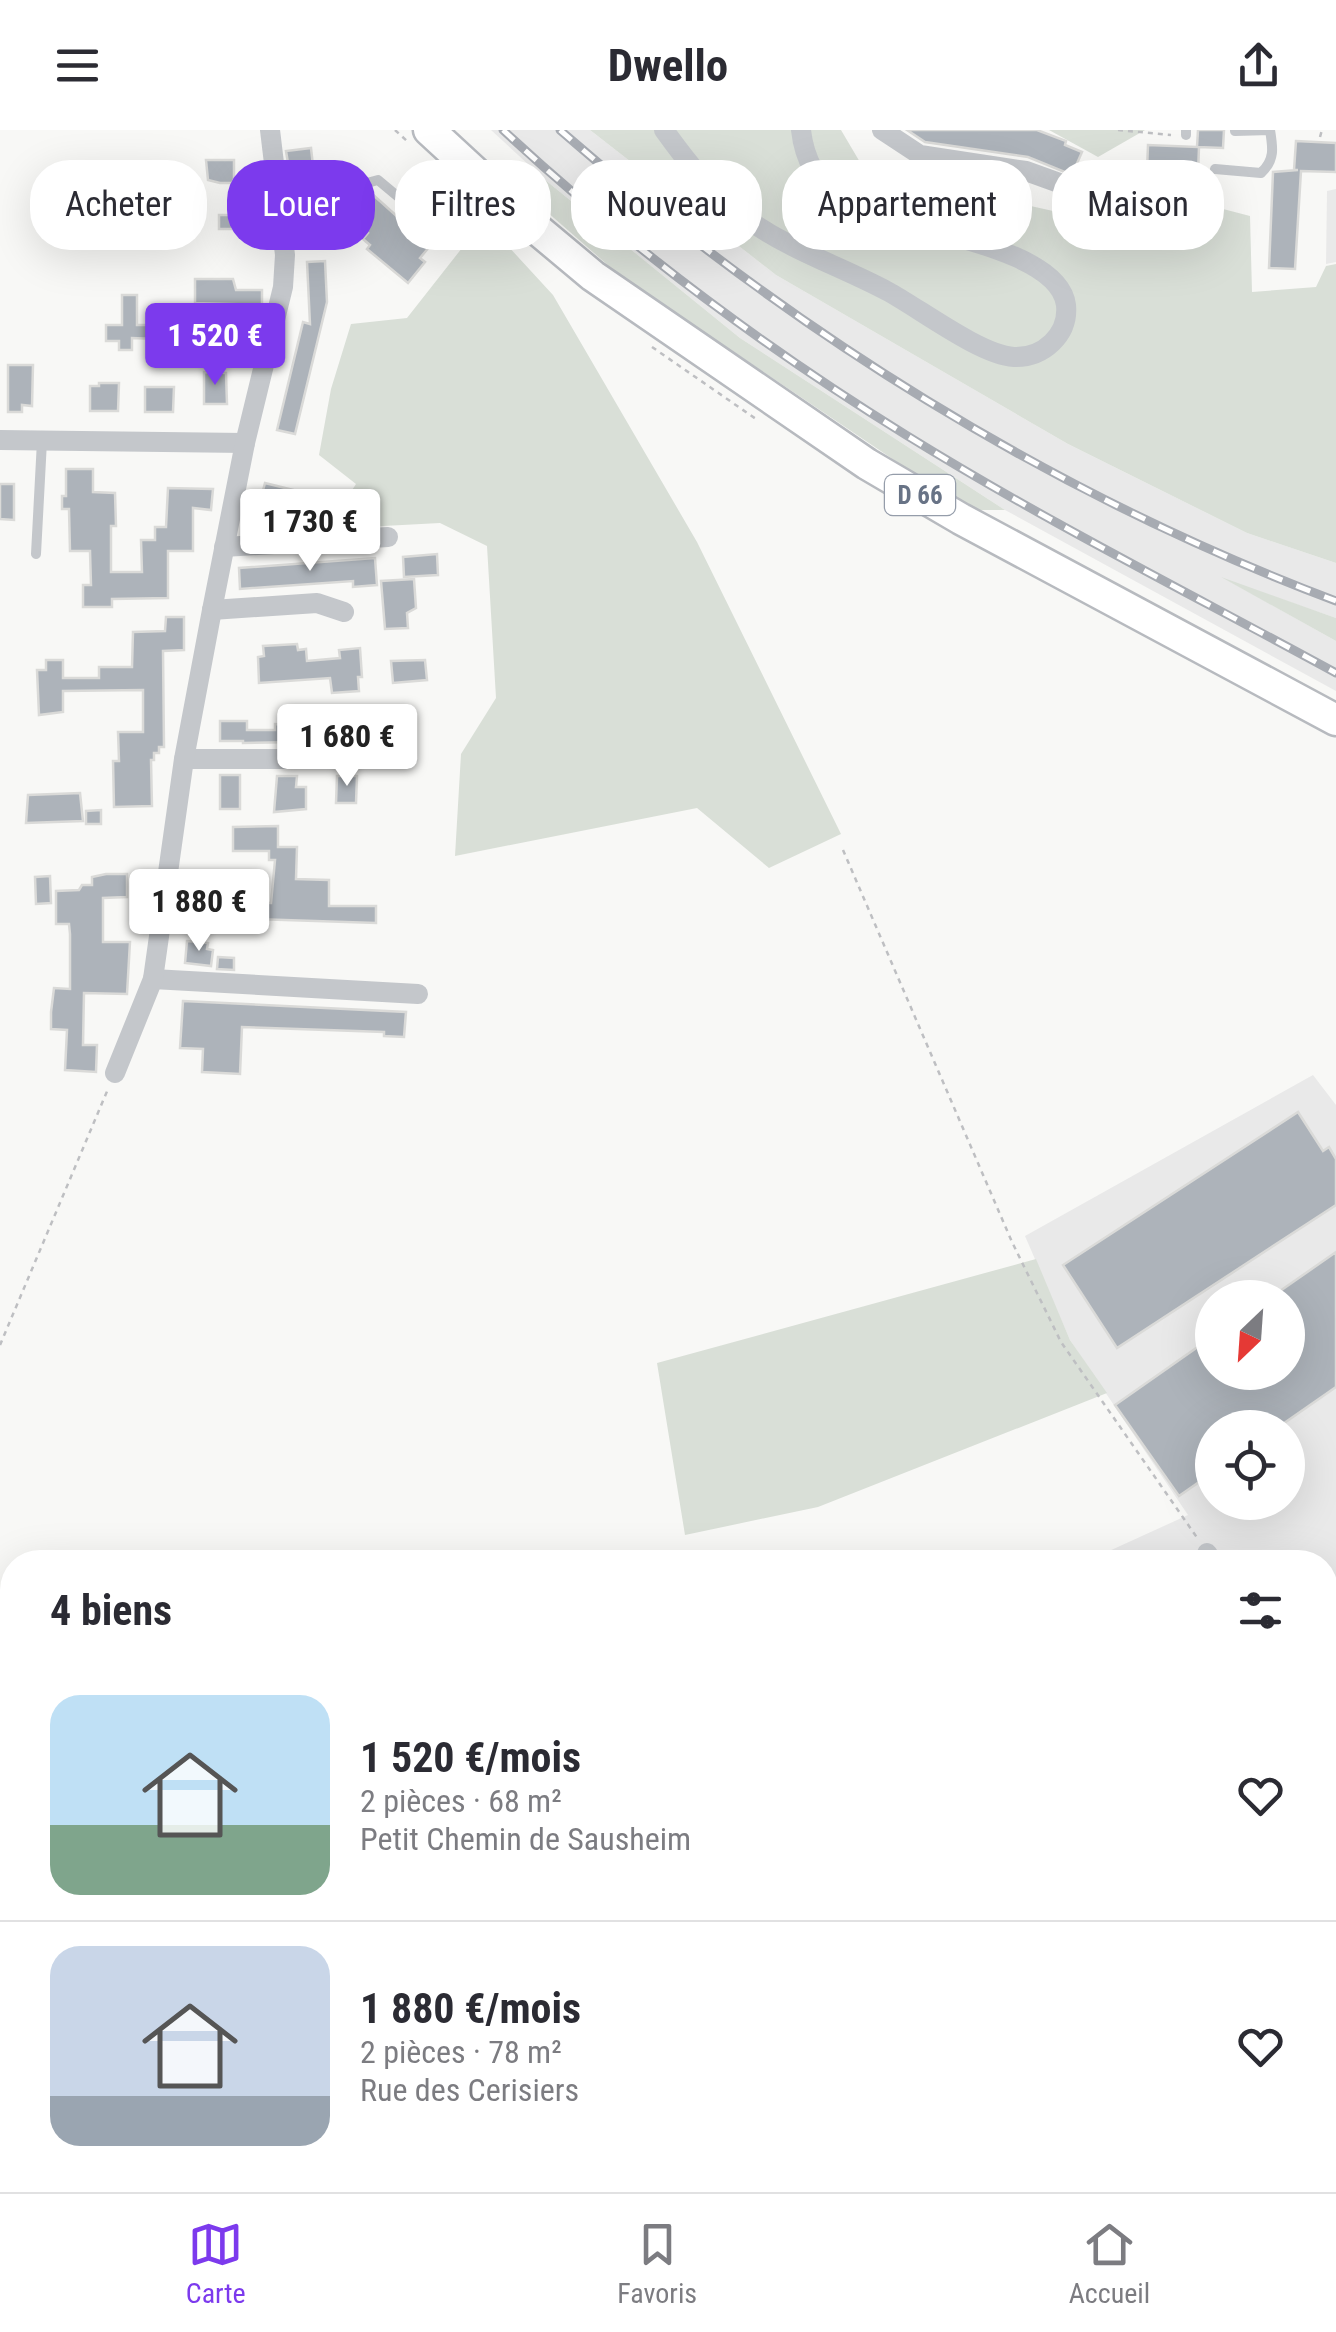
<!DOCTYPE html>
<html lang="fr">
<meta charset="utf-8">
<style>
body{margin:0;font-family:"Roboto Condensed",sans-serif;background:#f7f7f7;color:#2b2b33;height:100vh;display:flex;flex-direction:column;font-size:38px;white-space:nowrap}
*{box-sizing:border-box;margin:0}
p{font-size:32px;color:#7c7c81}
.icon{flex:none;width:55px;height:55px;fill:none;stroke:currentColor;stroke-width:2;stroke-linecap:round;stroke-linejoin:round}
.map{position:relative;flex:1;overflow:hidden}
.drawer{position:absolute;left:0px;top:1420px;width:1338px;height:642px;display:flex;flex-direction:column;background:#fff;border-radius:40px 40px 0 0;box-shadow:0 10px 40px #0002}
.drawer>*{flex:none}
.top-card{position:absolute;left:30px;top:30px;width:1278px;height:90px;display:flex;gap:20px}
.needle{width:65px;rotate:205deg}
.tools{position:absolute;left:1195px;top:1150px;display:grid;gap:20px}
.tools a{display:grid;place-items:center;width:110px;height:110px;border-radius:50%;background:#fff;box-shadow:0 10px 40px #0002;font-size:50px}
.price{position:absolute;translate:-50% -85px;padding:0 22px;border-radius:10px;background:#fff;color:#222;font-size:32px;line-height:65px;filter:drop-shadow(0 2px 5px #0008)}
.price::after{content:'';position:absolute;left:50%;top:60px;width:30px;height:22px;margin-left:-15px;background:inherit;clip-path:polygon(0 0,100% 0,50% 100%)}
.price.selected{background:#7c3aed;color:#fff}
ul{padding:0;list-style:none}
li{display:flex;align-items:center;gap:30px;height:250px;padding:0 50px}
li+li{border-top:2px solid #e1e1e2}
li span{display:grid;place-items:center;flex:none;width:280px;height:200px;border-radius:30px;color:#555}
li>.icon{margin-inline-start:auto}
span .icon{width:120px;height:120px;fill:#fffc;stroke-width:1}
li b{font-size:42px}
h2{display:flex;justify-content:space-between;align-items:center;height:120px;padding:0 50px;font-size:42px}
.chip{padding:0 35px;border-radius:40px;background:#fff;box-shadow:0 10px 40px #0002;font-size:35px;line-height:90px}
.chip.selected{background:#7c3aed;color:#fff}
header{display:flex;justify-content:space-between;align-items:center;height:130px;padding:0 50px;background:#fff;font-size:45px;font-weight:700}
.menu{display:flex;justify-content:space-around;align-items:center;height:140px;border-top:2px solid #e1e1e2;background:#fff;font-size:28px;color:#7c7c81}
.menu a{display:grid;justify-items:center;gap:5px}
.menu .selected{color:#7c3aed}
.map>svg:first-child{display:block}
.built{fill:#e9e9e9;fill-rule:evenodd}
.green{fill:#d9dfd7}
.building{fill:#adb3ba;stroke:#dadad8;stroke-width:2.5}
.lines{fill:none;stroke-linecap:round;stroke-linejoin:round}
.primary-casing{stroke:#b7babf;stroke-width:35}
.path{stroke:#bebfc2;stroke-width:2.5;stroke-dasharray:5 5;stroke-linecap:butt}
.lane{stroke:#c4c7cb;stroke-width:10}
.street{stroke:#c4c7cb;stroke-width:20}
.primary{stroke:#fff;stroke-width:30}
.rail-casing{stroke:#a7abb2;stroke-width:9}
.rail{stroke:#fff;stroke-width:5;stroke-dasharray:15;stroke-linecap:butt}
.labels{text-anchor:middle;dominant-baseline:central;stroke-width:10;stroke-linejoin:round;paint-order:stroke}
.shield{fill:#fff;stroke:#959daa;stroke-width:2.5}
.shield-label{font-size:25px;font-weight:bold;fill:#687386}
</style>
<header><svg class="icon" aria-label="menu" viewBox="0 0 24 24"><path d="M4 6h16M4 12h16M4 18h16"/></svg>Dwello<svg class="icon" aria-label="share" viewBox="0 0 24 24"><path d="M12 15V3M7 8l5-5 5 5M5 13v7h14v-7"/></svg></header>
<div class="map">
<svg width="1336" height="2062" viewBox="0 0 1336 2062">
<rect width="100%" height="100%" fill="#f8f8f6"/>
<g class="built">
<polygon points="491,0 590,0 776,145 1068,314 1247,403 1336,433 1336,488 1229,451 1336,511 1336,561 1005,380 740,208 544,49"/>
<polygon points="1336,59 1336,132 1326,134 1327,61"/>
<path d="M1313 945 1336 975V1626L1325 1631V1432H1085L1188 1385 1070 1210 1025 1106ZM1212 1168H1288V1242H1212ZM1212 1298H1288V1372H1212Z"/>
<polygon points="1336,1935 1336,2062 1309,2062 1308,2050 1325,2050 1325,1938"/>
</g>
<g class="green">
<polygon points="590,0 841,0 864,39 1080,87 1100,47 1250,86 1252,162 1316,157 1326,136 1336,134 1336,433 1247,403 1068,314 776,145"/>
<polygon points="1049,0 1145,0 1098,27"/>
<polygon points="544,49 740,208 1005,380 975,380 946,365 618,144 530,67"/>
<polygon points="484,90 553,165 697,412 841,704 769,738 697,678 455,726 461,624 496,568 487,416 440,393 327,399 356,354 319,325 331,259 351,194 407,188"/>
<polygon points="1221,447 1336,488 1336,511"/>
<polygon points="1036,1129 1070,1210 1107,1263 818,1377 685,1405 657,1233"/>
<polygon points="0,1684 12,1688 12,2050 722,2050 668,2062 0,2062"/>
<polygon points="844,2050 1308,2050 1309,2062 792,2062"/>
</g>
<g class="building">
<polygon points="907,0 1037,0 1066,11 1065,15 1082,22 1072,45 1028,27 925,12"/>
<polygon points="1198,0 1224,0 1223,18 1199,17 1198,43 1147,41 1148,15 1197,17"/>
<polygon points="1296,11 1336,13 1336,42 1301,41 1295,139 1269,138 1273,42 1298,40 1294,40"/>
<polygon points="311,18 313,36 289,39 286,21"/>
<polygon points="206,30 234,30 234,49 232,53 220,53 208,50"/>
<polygon points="371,63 430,116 420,128 425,132 408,153 367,119 370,115 363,109 368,103 350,89"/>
<rect x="219" y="85" width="14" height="14"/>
<polygon points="325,131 327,172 295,304 277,300 303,192 310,194 307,132"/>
<polygon points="195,149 233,149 236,160 262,160 262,175 195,173"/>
<polygon points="122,165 137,165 137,195 170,195 170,189 188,190 187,209 176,209 176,216 157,216 157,209 132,208 132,220 119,220 119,211 106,211 106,195 122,195"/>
<polygon points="8,235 33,235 32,276 22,275 22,282 8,282"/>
<polygon points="204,242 226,243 227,274 204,274"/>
<polygon points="99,253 119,253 118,281 90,281 90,256 99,256"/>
<polygon points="145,257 174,257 173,282 145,282"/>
<polygon points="66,339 93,339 93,362 115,363 116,396 111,396 111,442 142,442 141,410 155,410 155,397 166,397 168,358 213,359 211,380 193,378 193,421 168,421 168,468 112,469 112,477 83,477 83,455 91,455 90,421 70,421 69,379 62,379 62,366 66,366"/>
<polygon points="265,353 297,361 291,387 258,379"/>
<polygon points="0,354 14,354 14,390 0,389"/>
<polygon points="437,424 438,445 404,447 403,427"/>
<polygon points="375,428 377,455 353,457 353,451 240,459 239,438"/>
<polygon points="414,449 416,478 407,483 408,498 385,499 381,451"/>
<polygon points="166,487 184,487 184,520 163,521 164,617 159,617 159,623 154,623 154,630 151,630 152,676 114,677 113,631 119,631 118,602 143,602 143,560 63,561 63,582 39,585 37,540 46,540 46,530 63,530 63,548 99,548 99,537 132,537 133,502 165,501"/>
<polygon points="297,514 298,520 306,519 307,531 340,528 339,520 360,518 362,547 358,547 359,561 332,563 330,548 259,553 258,527 264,526 263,516"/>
<polygon points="425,530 427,550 393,553 391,531"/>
<polygon points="220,591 247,591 247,600 275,600 275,594 333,596 333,591 366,592 366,611 243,613 243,611 220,611"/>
<rect x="220" y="645" width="20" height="34"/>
<polygon points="277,646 297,646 296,657 306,657 306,679 274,682"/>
<polygon points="337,646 357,646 356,673 336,673"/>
<polygon points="80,663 83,691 26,693 28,665"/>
<polygon points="101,680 101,694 86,694 86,681"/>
<polygon points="278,696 278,717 297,717 296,749 329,750 329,776 376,776 376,793 191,787 191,772 271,773 275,730 269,730 269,721 233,721 233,697"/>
<polygon points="106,744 127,744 127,767 103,768 103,812 130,812 127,864 84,863 83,915 97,915 96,942 65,940 67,900 51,899 51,882 54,858 70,859 70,804 69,794 56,794 56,761 79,760 82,755 92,755 92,747"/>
<polygon points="50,746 51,773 36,774 35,747"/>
<polygon points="187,811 208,813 207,819 213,820 211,836 185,833"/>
<polygon points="218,827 234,828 234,840 217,839"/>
<polygon points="183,871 406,882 404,907 384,906 384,902 242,897 240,944 202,942 203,919 180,918"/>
<polygon points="1298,982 1323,1021 1329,1017 1336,1029 1336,1075 1117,1218 1063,1135"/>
<polygon points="1336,1122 1336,1257 1277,1298 1212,1298 1212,1343 1179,1366 1115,1275 1212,1207 1212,1242 1288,1242 1288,1168 1270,1168"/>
</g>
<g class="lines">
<g class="primary-casing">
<polyline id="primary" points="429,0 532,95 593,146 867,334 961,389 1336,590"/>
</g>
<g class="path">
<polyline points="395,0 408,12"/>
<polyline points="1118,0 1171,5"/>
<polyline points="1320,7 1322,0"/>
<polyline points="652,217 756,289"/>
<polyline points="843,720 1012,1112 1061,1212 1198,1409"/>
<polyline points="0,1215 108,959"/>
</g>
<g class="lane">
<polyline points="1186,5 1186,0"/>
<path d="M1215 39 1261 43C1275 30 1273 18 1270 0L1235 1"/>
<polyline points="283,104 326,105 367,53 378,50 444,105"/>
<polyline points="36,424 42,311"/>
</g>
<g class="street">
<path d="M664 0C687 32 709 60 740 84 788 120 836 134 887 161 919 178 980 225 1014 227 1043 228 1069 205 1066 175 1058 112 887 100 841 70 817 54 804 28 801 0"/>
<polyline points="882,0 920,25 1026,41 1062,54"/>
<polyline points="0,310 245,313"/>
<polyline points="224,417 388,407"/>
<polyline points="212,480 317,473 344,482"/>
<polyline points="184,629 407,629"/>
<polyline points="153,849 418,864"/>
<polyline points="115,943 153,849 184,629 212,480 245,313 283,157 285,125 270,0"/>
<polyline points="1207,1423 1213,1432"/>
<polyline points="1325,1606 1336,1623"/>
<polyline points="0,1674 12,1676"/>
<polyline points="1325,1732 1336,1729"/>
</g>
<use href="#primary" class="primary"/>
<g class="rail-casing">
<g id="rail">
<path d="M503 0C627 115 762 216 906 305 1045 391 1193 465 1336 543"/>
<path d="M560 0C789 200 1051 364 1336 471"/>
<polyline points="1325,1927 1336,1924"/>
<polyline points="745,2062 797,2050"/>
</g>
</g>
<use href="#rail" class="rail"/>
</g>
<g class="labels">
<rect class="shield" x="885" y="345" width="70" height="40" rx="8"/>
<g class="shield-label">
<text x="920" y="365">D 66</text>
</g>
</g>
</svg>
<div class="tools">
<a><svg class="needle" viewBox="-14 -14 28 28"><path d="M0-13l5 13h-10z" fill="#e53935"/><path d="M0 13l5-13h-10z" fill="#7c7c81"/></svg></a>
<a><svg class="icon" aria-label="locate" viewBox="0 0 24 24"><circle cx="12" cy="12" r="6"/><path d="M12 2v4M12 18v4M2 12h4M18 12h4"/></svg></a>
</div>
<b class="price selected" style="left:215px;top:258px">1 520 €</b>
<b class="price" style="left:310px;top:444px">1 730 €</b>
<b class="price" style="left:347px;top:659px">1 680 €</b>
<b class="price" style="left:199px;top:824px">1 880 €</b>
<div class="top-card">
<a class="chip">Acheter</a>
<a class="chip selected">Louer</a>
<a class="chip">Filtres</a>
<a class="chip">Nouveau</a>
<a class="chip">Appartement</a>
<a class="chip">Maison</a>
</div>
<section class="drawer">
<h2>4 biens<svg class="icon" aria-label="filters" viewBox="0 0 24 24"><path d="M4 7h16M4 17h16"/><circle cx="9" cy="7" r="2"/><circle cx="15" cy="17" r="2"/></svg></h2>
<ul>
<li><span style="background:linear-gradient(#bfe0f5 65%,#7fa58c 0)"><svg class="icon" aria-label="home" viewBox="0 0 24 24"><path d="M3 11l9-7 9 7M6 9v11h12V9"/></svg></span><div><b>1 520 €/mois</b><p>2 pièces · 68 m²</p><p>Petit Chemin de Sausheim</p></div><svg class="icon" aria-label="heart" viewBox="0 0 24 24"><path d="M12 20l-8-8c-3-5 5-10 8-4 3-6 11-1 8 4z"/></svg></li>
<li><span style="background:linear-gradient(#c9d6e8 75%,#9aa5b1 0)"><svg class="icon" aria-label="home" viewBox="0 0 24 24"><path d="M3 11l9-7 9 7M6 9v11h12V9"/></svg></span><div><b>1 880 €/mois</b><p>2 pièces · 78 m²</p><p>Rue des Cerisiers</p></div><svg class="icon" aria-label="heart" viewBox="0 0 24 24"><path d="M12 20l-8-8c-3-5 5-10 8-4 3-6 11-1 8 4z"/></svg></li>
</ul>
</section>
</div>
<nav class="menu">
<a class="selected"><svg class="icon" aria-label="map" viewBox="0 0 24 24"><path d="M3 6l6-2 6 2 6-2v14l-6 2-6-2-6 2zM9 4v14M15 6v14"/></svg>Carte</a>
<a><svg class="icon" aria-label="saved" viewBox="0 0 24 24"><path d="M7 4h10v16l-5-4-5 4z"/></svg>Favoris</a>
<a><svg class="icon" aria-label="home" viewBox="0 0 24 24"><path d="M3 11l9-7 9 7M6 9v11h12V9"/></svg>Accueil</a>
</nav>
